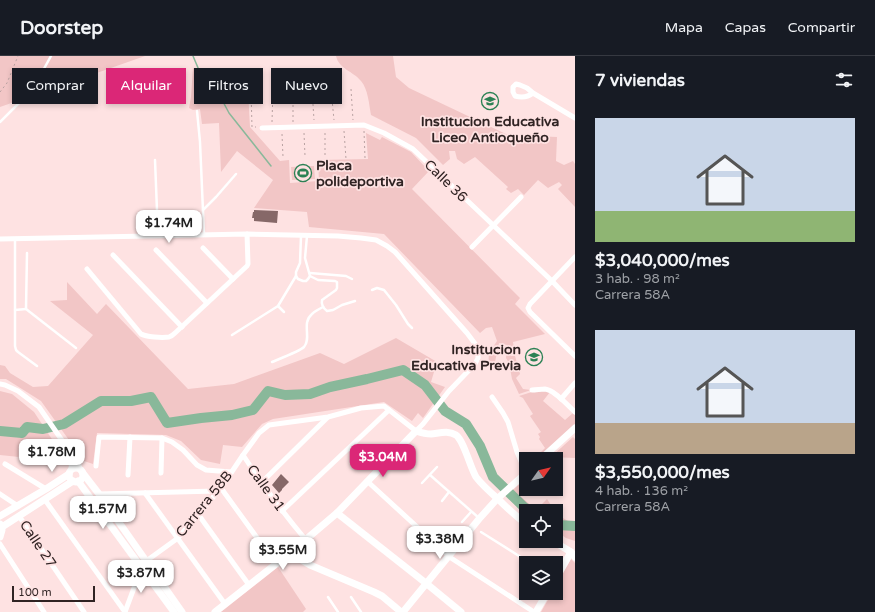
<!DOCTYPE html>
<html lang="es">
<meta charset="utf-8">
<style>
body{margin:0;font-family:"Varela Round",sans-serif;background:#20242c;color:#f1f3f6;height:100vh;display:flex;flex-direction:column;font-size:15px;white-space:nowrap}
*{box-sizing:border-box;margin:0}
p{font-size:13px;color:#9ea1a6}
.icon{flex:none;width:22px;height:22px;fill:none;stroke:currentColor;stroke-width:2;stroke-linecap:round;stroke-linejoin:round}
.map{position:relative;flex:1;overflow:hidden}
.side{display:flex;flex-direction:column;background:#171b24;width:300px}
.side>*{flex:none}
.guide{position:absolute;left:12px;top:12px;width:380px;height:36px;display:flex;gap:8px}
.needle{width:26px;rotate:56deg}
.buttons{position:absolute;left:519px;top:396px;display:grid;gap:8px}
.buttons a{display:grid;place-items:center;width:44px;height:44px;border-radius:0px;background:#171b24;box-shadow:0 2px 6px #0003;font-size:20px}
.scale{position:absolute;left:12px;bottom:10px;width:83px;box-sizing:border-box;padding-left:4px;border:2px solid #302323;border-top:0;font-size:11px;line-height:14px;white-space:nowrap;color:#302323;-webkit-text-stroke:3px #fee2e2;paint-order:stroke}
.price{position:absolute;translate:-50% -34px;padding:0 9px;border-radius:8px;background:#fff;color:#222;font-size:13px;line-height:26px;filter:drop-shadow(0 1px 2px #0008)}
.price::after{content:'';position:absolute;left:50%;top:24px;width:12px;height:9px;margin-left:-6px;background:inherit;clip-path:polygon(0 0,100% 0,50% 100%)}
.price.on{background:#db2777;color:#fff}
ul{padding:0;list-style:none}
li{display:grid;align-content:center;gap:8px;height:212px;padding:0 20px}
li span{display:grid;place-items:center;height:124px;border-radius:0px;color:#555}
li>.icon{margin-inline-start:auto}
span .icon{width:72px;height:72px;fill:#fffc;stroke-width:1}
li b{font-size:17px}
h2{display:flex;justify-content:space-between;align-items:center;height:48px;padding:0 20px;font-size:17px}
.pill{padding:0 14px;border-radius:0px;background:#171b24;box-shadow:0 2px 6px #0003;font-size:14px;line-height:36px}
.pill.on{background:#db2777;color:#fff}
header{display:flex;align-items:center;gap:24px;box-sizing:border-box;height:56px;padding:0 20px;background:#171b24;border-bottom:1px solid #363941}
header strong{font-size:19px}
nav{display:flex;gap:22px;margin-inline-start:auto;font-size:14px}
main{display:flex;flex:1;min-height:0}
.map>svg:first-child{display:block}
.green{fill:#f2c6c6}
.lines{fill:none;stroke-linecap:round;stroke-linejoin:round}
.stream{stroke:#89b89a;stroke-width:1.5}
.river{stroke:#89b89a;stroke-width:10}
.building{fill:#866868}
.path{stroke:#b9a2a2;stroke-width:1;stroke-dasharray:2 3;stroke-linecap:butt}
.lane{stroke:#fff;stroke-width:2.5}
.street{stroke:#fff;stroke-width:5}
.secondary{stroke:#fff;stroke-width:7}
.labels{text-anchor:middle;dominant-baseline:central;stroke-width:3.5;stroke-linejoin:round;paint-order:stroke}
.poi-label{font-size:14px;font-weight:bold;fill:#302323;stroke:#fee2e2}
.street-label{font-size:14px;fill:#302323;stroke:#fee2e2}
</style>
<header>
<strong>Doorstep</strong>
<nav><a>Mapa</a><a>Capas</a><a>Compartir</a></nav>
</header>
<main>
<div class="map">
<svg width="575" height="556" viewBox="0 0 575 556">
<rect width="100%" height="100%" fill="#fee2e2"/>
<g class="green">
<polygon points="0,0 145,0 0,51"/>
<path d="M336 0H393L396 21 409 32 508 79 557 81 556 105 564 109 573 105 575 108V151L558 133 562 129 559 126 548 132 538 124 524 139 518 133 511 137 506 133 508 131 475 101 464 108 457 103 455 95H449L450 103 443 109 416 82 371 59C369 48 368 33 361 25 353 15 339 13 336 0Z"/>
<polygon points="193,12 248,34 250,71 280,105 289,104 290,127 319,125 318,104 368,103 366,77 380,84 382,81 411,96 429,115 412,133 520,242 515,248 545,278 513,286 514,293 509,296 511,300 515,300 520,318 516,322 523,333 531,334 519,338 512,323 509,307 506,302 507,289 499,287 495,306 496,310 488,312 489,297 497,285 492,271 486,272 480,277 384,178 309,171 307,156 254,152 273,124 237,95 221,116 219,67 202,68 200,53 193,54 189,52 191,41"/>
<polygon points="314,110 315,123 292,124 291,111"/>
<polygon points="67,226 97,258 106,248 188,333 234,328 320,297 344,308 396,282 437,306 431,326 445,331 423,362 418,357 412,365 384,346 273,363 262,368 242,391 223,389 220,408 201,404 181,385 166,379 97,377 93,408 84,405 41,345 6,323 0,323 0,309 5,310 10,317 33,331 48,330 93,279 50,245 67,244"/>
<polygon points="545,334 550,336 543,345 565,364 573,357 575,359 575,369 539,403 536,403 540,400 539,398 545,392 539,383 540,381 538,378 541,376 530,360 533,358 523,342 519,340 535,335"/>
<polygon points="0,335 12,338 34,356 67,406 0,399"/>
<polygon points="573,381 575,383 575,402 551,401"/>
<polygon points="524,424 526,427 526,432 519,439 536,454 547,443 555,455 526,455 506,440"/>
<polygon points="556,457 558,459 573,468 575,468 575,485 566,482 556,475"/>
<polygon points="571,503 575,507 575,556 541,556 552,537 556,537 556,530"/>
<polygon points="278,511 306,553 303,556 221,556"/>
</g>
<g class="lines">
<polyline class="stream" points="193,0 204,26 208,32 220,40 229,57 271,110"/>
<g class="river">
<polyline points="0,375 22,377 27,371 43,373 64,368 101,345 131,345 151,341 167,367 201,362 232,359 253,354 268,335 285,339 310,338 330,331 367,323 403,314 425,329 445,355 466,368 480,390 493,421 524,451 531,455"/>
<polyline points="556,468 558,469 575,470"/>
</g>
</g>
<g class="building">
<polygon points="254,154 278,155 277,167 254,165 254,162 252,162 253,156 254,156"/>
<polygon points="281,418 289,426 282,433 282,434 279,437 272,429"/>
</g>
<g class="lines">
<g class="path">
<polyline points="312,33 314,64"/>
<polyline points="331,33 334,64"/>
<polyline points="351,33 353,64"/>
<polyline points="251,34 252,71 256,71"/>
<polyline points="0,36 7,27 18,0"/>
<polyline points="272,66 273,34"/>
<polyline points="293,66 293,34"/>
<polyline points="344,75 346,103"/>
<polyline points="364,75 365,102"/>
<polyline points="304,77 305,100"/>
<polyline points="325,77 325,102"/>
<polyline points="282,78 283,101"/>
</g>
<g class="lane">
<polyline points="197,55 200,86 204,178"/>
<polyline points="0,66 25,41 40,20 51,0"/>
<polyline points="155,104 158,180"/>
<polyline points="203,154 216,141 236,118"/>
<polyline points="301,180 300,207 296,216 296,220 298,223 303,225 306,225 308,223 310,220 305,202 307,180"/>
<polyline points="15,183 15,290 16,294 18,296 37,310"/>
<polyline points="27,197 26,253 76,292"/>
<polyline points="310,217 346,220 352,223"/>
<path d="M310 220 318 224 335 225 337 226V232L336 234 322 244C321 249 323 252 327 255L333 254 342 249 355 245"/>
<polyline points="372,234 377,232 384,234 396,249 408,268 412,272"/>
<polyline points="278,250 284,256"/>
<polyline points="15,254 26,253"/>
<polyline points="232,279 278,250 296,220"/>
<path d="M272 306C279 303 300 295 304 291 312 282 301 267 312 258 315 255 319 253 323 251"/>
<polyline points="430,419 479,462"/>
<polyline points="422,427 437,411"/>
<polyline points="442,445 449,436"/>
<polyline points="462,466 471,456"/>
<polyline points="481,476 530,507"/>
<polyline points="328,541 338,556"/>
<polyline points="351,541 361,556"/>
</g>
<g class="street">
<path d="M533 37C528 41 522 42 515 40L513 36V31L516 28 520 29 527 32 533 37 575 62"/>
<polyline points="262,72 364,69 384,77 413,93 552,225 575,249"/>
<polyline points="0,183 247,178 338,180 361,182 376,184 387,190 395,196 467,277 476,289 478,296 478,302 475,308 449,335 423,368 416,375 384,350 361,352 328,361 269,369 259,377 243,399 221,432 178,482 149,503 140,516 125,556"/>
<polyline points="472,191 521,141"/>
<polyline points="203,192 233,223"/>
<polyline points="156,194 207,247"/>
<polyline points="113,199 182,271"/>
<polyline points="575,201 530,248 528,252 530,256 575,300"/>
<path d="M87 213 141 278C146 281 162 282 169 281 172 280 173 279 175 277L247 210 248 208 247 178"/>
<polyline points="0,328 5,329 18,335 39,351 79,409 80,414"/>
<path d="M532 334C536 334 541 333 545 333 555 334 568 350 575 356"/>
<polyline points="492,341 503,357 508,366 517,396 526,417"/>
<polyline points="561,343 575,327"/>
<path d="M243 399C262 428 283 457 306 484"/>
<polyline points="5,408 46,433"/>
<polyline points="96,410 99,381 162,382 172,386 183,394 197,409 206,414 231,416"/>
<polyline points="71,414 72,399"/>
<polyline points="161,417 162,382"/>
<polyline points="128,419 130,381"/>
<polyline points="367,425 451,502 534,556"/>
<polyline points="261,427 327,362"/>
<polyline points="221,432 276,508"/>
<polyline points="145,437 225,548"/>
<polyline points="0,438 18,450"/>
<polyline points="99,438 217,435"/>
<polyline points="45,444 125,556"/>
<polyline points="282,455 389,354"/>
<polyline points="198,458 249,529"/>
<polyline points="19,460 84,556"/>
<polyline points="0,488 44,556"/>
</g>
<g class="secondary">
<polyline points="541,403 575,372"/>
<circle cx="76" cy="419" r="7"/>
<polyline points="82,416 99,438 182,556"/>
<polyline points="78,425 174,556"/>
<polyline points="337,457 427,528 461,556"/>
<polyline points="0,460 46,433 69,418"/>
<polyline points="2,471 73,425"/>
<polyline points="0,481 2,474 0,468"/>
<polyline points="553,485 571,496 575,501"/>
<polyline points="290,497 310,509 374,536 382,540 401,556"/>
<polyline points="556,522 571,496"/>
<path d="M215 556 290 497 337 457 416 375C422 377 426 378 431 378 440 377 448 374 456 379 464 385 470 411 476 421 482 429 490 436 498 443 507 452 516 460 526 468"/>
<polyline points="403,556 479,463 497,443 526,417"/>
<polyline points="536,556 547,537"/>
</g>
</g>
<defs>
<g id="school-ring" transform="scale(0.9)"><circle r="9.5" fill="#fee2e2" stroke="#2c8154" stroke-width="1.5"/><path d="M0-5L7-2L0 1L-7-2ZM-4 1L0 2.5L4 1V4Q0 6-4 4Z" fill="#2c8154"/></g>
<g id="stadium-ring" transform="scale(0.9)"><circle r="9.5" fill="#fee2e2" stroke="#2c8154" stroke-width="1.5"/><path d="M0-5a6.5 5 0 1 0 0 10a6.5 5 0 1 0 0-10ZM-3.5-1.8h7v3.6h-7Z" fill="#2c8154"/></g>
</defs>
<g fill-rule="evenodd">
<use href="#school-ring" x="490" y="45"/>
<use href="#stadium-ring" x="303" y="117"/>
<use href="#school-ring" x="534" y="301"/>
</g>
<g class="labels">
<g class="poi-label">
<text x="490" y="65">Institucion Educativa<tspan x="490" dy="16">Liceo Antioqueño</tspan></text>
<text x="316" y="109" text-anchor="start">Placa<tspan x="316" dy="16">polideportiva</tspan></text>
<text x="521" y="293" text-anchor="end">Institucion<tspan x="521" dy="16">Educativa Previa</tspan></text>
</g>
<g class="street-label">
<text transform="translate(446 125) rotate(44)">Calle 36</text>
<text transform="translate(266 432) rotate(54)">Calle 31</text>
<text transform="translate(204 448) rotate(-51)">Carrera 58B</text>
<text transform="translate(38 488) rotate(56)">Calle 27</text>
</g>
</g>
</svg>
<div class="buttons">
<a><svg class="needle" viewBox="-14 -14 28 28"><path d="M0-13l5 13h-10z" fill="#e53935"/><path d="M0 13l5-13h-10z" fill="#9ea1a6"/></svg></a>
<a><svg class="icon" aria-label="locate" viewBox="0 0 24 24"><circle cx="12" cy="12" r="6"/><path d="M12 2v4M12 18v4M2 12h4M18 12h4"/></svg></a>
<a><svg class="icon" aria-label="layers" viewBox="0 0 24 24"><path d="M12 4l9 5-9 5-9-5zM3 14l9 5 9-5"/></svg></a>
</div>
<div class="scale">100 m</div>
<b class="price" style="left:169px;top:188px">$1.74M</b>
<b class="price" style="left:52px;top:417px">$1.78M</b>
<b class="price on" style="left:383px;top:422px">$3.04M</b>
<b class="price" style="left:103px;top:474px">$1.57M</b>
<b class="price" style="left:440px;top:504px">$3.38M</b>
<b class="price" style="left:283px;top:515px">$3.55M</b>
<b class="price" style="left:141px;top:538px">$3.87M</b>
<div class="guide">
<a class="pill">Comprar</a>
<a class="pill on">Alquilar</a>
<a class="pill">Filtros</a>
<a class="pill">Nuevo</a>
</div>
</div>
<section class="side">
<h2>7 viviendas<svg class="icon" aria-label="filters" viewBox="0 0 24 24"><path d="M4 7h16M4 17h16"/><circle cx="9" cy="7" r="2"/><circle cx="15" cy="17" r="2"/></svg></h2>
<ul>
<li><span style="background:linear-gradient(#c9d6e8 75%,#8fb573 0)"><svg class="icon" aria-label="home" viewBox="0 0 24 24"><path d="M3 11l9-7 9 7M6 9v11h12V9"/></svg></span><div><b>$3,040,000/mes</b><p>3 hab. · 98 m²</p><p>Carrera 58A</p></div></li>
<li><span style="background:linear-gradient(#c9d6e8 75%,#b9a48a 0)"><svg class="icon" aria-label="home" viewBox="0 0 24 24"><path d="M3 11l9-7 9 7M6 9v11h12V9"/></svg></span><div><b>$3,550,000/mes</b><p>4 hab. · 136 m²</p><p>Carrera 58A</p></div></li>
</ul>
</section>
</main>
